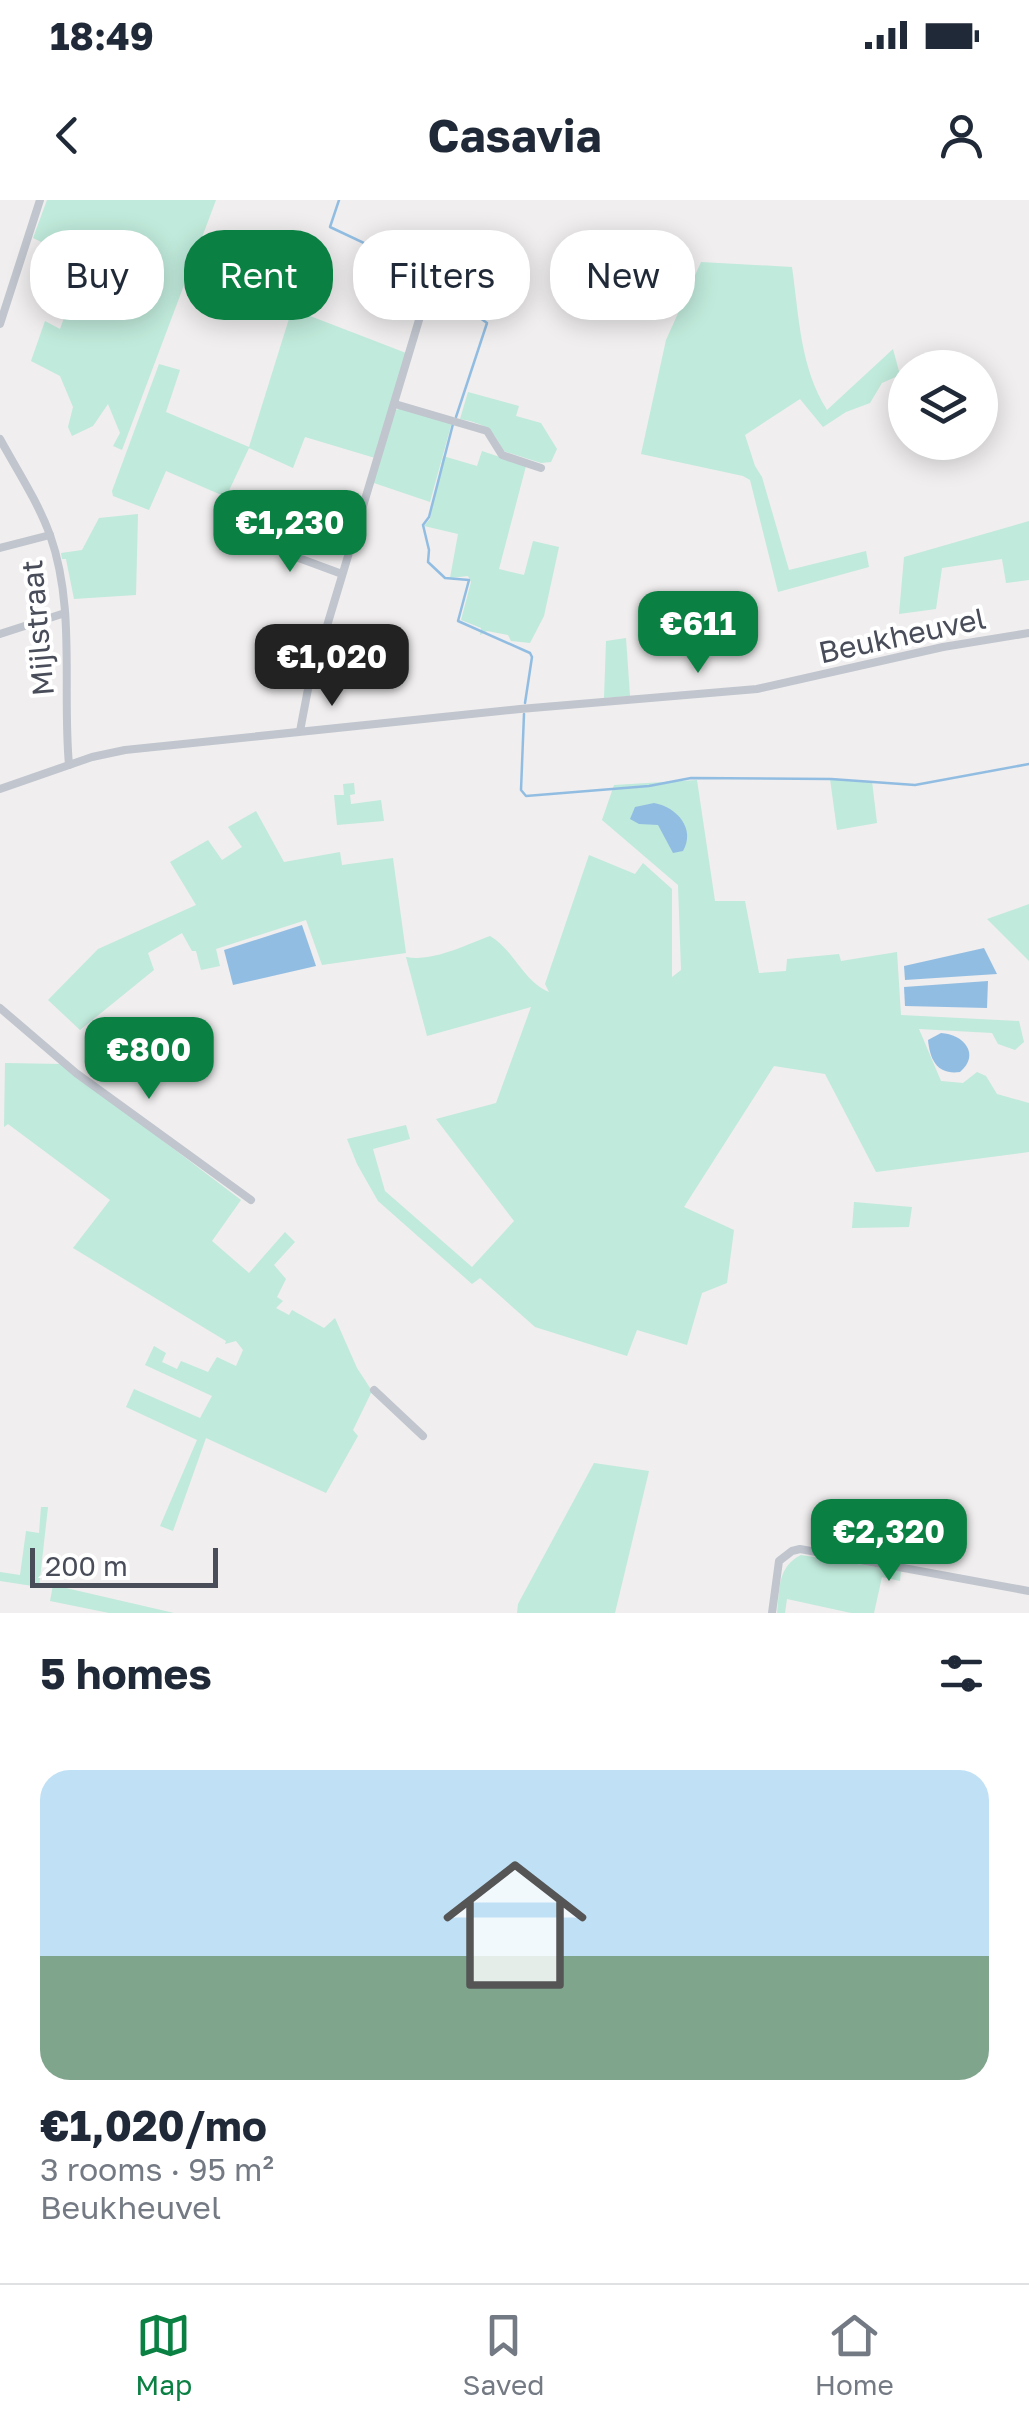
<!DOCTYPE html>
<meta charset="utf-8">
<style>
body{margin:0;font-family:"Golos Text",sans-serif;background:#f6f6f7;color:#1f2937;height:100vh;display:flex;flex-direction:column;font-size:38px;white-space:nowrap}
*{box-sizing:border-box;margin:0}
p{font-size:32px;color:#747a83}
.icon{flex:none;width:55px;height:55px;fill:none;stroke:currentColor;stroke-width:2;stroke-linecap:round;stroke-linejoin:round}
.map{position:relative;height:1413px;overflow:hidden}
.sheet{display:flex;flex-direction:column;background:#fff;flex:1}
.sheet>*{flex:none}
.guide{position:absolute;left:30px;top:30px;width:970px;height:90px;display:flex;gap:20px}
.fabs{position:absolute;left:888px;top:150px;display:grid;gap:20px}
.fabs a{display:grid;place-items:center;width:110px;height:110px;border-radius:50%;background:#fff;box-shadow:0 5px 25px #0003;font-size:50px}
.scale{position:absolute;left:30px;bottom:25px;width:188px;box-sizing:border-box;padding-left:10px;border:5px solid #484d59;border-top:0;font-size:28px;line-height:35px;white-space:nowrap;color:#484d59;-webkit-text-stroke:8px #fff;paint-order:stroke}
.price{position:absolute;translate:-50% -85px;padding:0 22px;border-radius:20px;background:#0b8043;color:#fff;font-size:32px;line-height:65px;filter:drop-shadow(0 2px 5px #0008)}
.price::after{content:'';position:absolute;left:50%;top:60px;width:30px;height:22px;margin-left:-15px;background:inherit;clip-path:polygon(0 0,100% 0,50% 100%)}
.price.active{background:#222;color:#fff}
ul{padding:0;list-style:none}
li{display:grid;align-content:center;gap:20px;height:530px;padding:0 40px}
li span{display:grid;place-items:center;height:310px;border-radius:30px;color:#555}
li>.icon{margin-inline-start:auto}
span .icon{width:180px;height:180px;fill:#fffc;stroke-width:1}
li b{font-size:42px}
h2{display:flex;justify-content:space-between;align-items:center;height:120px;padding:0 40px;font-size:42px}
.tag{padding:0 35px;border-radius:40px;background:#fff;box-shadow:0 5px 25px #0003;font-size:35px;line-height:90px}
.tag.active{background:#0b8043;color:#fff}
.status{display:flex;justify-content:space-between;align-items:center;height:70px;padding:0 50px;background:#fff;direction:ltr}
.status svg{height:28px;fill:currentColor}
header{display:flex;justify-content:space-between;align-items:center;height:130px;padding:0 40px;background:#fff;font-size:45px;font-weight:700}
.tabs{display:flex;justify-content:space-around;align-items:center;height:140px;border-top:2px solid #e0e1e3;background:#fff;font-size:28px;color:#747a83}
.tabs a{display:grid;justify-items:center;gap:5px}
.tabs .active{color:#0b8043}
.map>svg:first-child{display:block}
.green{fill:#c0eadb}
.water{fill:#92bde2}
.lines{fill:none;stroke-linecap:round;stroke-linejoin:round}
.stream{stroke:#92bde2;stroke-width:2.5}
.minor{stroke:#c0c5ce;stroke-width:8}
.labels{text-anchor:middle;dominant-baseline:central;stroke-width:8;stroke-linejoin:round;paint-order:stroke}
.street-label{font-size:30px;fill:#484d59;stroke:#fff}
</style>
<div class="status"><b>18:49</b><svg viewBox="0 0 49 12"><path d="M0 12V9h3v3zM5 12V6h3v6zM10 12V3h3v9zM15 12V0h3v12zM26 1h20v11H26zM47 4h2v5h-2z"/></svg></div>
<header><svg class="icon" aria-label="back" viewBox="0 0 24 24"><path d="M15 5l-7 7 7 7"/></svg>Casavia<svg class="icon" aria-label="person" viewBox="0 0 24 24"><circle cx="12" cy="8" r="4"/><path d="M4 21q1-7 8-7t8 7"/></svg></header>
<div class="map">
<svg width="1029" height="1413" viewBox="0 0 1029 1413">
<rect width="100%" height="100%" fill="#f0eeee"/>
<g class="green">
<polygon points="47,0 216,0 122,250 113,246 120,233 108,204 93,226 72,236 68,227 73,207 60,176 31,161 45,121 60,129 84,63 33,38"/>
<path d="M701 62 792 67C799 116 800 168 827 210L893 149 900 175 882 183 870 203 846 212 823 227 800 199 745 235 755 266 762 277 789 370 866 351 869 367 778 392 750 280 743 276 641 254 666 140Z"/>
<polygon points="292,109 406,153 375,258 305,237 293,268 249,248 226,297 166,271 149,310 113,296 112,291 159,164 180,170 166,212 249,247"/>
<path d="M468 192 519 206 516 216 541 223 557 249 551 262 541 263 503 251C493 228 485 224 460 219Z"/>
<polygon points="401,208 452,222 430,302 371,282 396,210"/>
<polygon points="482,251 526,266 499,369 524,375 533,341 559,347 544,416 530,443 511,441 508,435 487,431 480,435 481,428 461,420 471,382 468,376 450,378 458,334 424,326 430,319 443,256 477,266"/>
<polygon points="138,314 136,395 74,399 66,359 62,359 61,353 82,350 99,318"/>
<polygon points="1029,321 1029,380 1006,383 1002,359 942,368 936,409 899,414 904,357"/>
<polygon points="626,438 630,496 604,498 606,441"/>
<polygon points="830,579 872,581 877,623 837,630"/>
<path d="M697 580 715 701H745L759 773 786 771 787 759 839 754 841 761 897 752 901 815 1019 821 1024 842 1015 850 998 844 992 833 919 829 941 881 963 883 977 872 986 876 997 894 1029 903V952L876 972 825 874 774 866 684 1007 734 1030 727 1083 702 1093 687 1145 637 1130 627 1156 535 1127 480 1078 472 1084 378 1001 357 964 347 939 406 925 410 939 373 949 385 991 472 1067 514 1021 436 919 496 903 531 807 427 836 406 757C433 762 465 745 490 736 514 750 523 781 549 792L545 784 589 655 635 674 643 663 672 689V777L681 770 678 685 602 620 614 585Z"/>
<polygon points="354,583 355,594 350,595 351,604 381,600 384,621 337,625 334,595 344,595 343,584"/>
<polygon points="256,611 284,662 340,652 342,665 393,658 406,753 322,765 306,720 216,749 220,766 201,770 196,751 192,751 182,733 148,753 154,770 80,830 48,800 98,749 196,705 170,662 208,640 222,660 242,647 228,627"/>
<polygon points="1029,704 1029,761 987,719"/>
<polygon points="5,863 62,864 241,1000 212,1041 249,1073 285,1032 295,1042 274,1065 286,1079 277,1097 283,1101 276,1108 289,1115 292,1110 324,1128 335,1118 357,1168 372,1191 353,1230 358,1236 326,1293 206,1238 173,1331 160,1326 197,1240 126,1207 134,1189 200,1218 212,1196 145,1165 154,1146 166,1153 162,1162 177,1169 181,1161 208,1172 217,1157 236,1166 243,1150 236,1141 225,1144 226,1141 73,1048 110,1000 8,924 4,927"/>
<polygon points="854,1002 912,1007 909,1027 852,1028"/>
<polygon points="594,1263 649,1271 615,1413 517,1413 518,1404"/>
<polygon points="41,1307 48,1307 39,1387 0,1381 0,1372 20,1375 26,1331 39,1333"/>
<path d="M801 1355 901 1371 900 1381 882 1377 874 1413H851L787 1399 785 1413H777C780 1389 777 1367 801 1355Z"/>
<polygon points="53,1385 174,1413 109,1413 50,1401"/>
</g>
<g class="water">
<path d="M654 603C677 607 696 629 683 651L673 653 658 625 639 624 630 619 635 607Z"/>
<polygon points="302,725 316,766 233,785 224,750"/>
<polygon points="984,748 997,774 905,780 904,766"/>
<polygon points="988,781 987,808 905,806 904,787"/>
<path d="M941 833C963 834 981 854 960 872 938 875 930 861 928 840Z"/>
</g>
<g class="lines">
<g class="stream">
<polyline points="339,0 330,27 417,68 429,78"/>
<polyline points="435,85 487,123 456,217"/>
<polyline points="453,224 429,317 423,325 429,350 428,362 445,378 469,380 458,421 530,453 532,457 525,503"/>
<polyline points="524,514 521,590 526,596 649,586 691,578 831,579 915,585 1029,564"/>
</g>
<g class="minor">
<polyline points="0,124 40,0"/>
<polyline points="395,204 487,231 502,255 541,268"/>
<path d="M0 239C17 270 38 302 50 335 76 408 62 489 69 565"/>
<polyline points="250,340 342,374"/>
<polyline points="0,348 50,335"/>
<polyline points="0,434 65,413"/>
<polyline points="300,531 308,489 428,90"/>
<polyline points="0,589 92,557 125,550 520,509 757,489 943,447 1029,433"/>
<polyline points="0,808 76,873 251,1000"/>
<polyline points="374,1190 423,1236"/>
<polyline points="772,1413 779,1361 792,1351 800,1349 1029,1391"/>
</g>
</g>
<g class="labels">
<g class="street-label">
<text transform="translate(37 428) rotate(-95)">Mijlstraat</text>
<text transform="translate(902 435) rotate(-12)">Beukheuvel</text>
</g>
</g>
</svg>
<div class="fabs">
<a><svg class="icon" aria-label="layers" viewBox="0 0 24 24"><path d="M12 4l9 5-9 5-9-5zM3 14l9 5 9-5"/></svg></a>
</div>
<div class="scale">200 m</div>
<b class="price" style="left:290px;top:375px">€1,230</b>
<b class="price" style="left:698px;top:476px">€611</b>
<b class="price active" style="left:332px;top:509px">€1,020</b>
<b class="price" style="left:149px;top:902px">€800</b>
<b class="price" style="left:889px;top:1384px">€2,320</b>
<div class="guide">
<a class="tag">Buy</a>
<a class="tag active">Rent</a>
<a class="tag">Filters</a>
<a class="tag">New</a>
</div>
</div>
<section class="sheet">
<h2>5 homes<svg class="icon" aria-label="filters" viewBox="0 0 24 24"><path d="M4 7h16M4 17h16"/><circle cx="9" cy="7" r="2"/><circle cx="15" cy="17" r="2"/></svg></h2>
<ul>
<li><span style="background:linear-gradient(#bfe0f5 60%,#7fa58c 0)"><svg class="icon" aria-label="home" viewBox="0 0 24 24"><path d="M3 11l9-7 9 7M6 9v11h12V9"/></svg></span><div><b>€1,020/mo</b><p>3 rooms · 95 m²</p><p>Beukheuvel</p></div></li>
</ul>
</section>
<nav class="tabs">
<a class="active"><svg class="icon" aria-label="map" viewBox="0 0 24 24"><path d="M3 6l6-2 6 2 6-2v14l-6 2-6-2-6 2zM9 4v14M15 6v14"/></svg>Map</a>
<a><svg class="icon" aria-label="saved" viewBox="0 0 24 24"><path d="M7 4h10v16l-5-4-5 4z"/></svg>Saved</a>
<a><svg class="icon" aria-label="home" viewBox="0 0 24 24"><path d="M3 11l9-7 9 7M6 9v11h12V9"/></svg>Home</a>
</nav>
